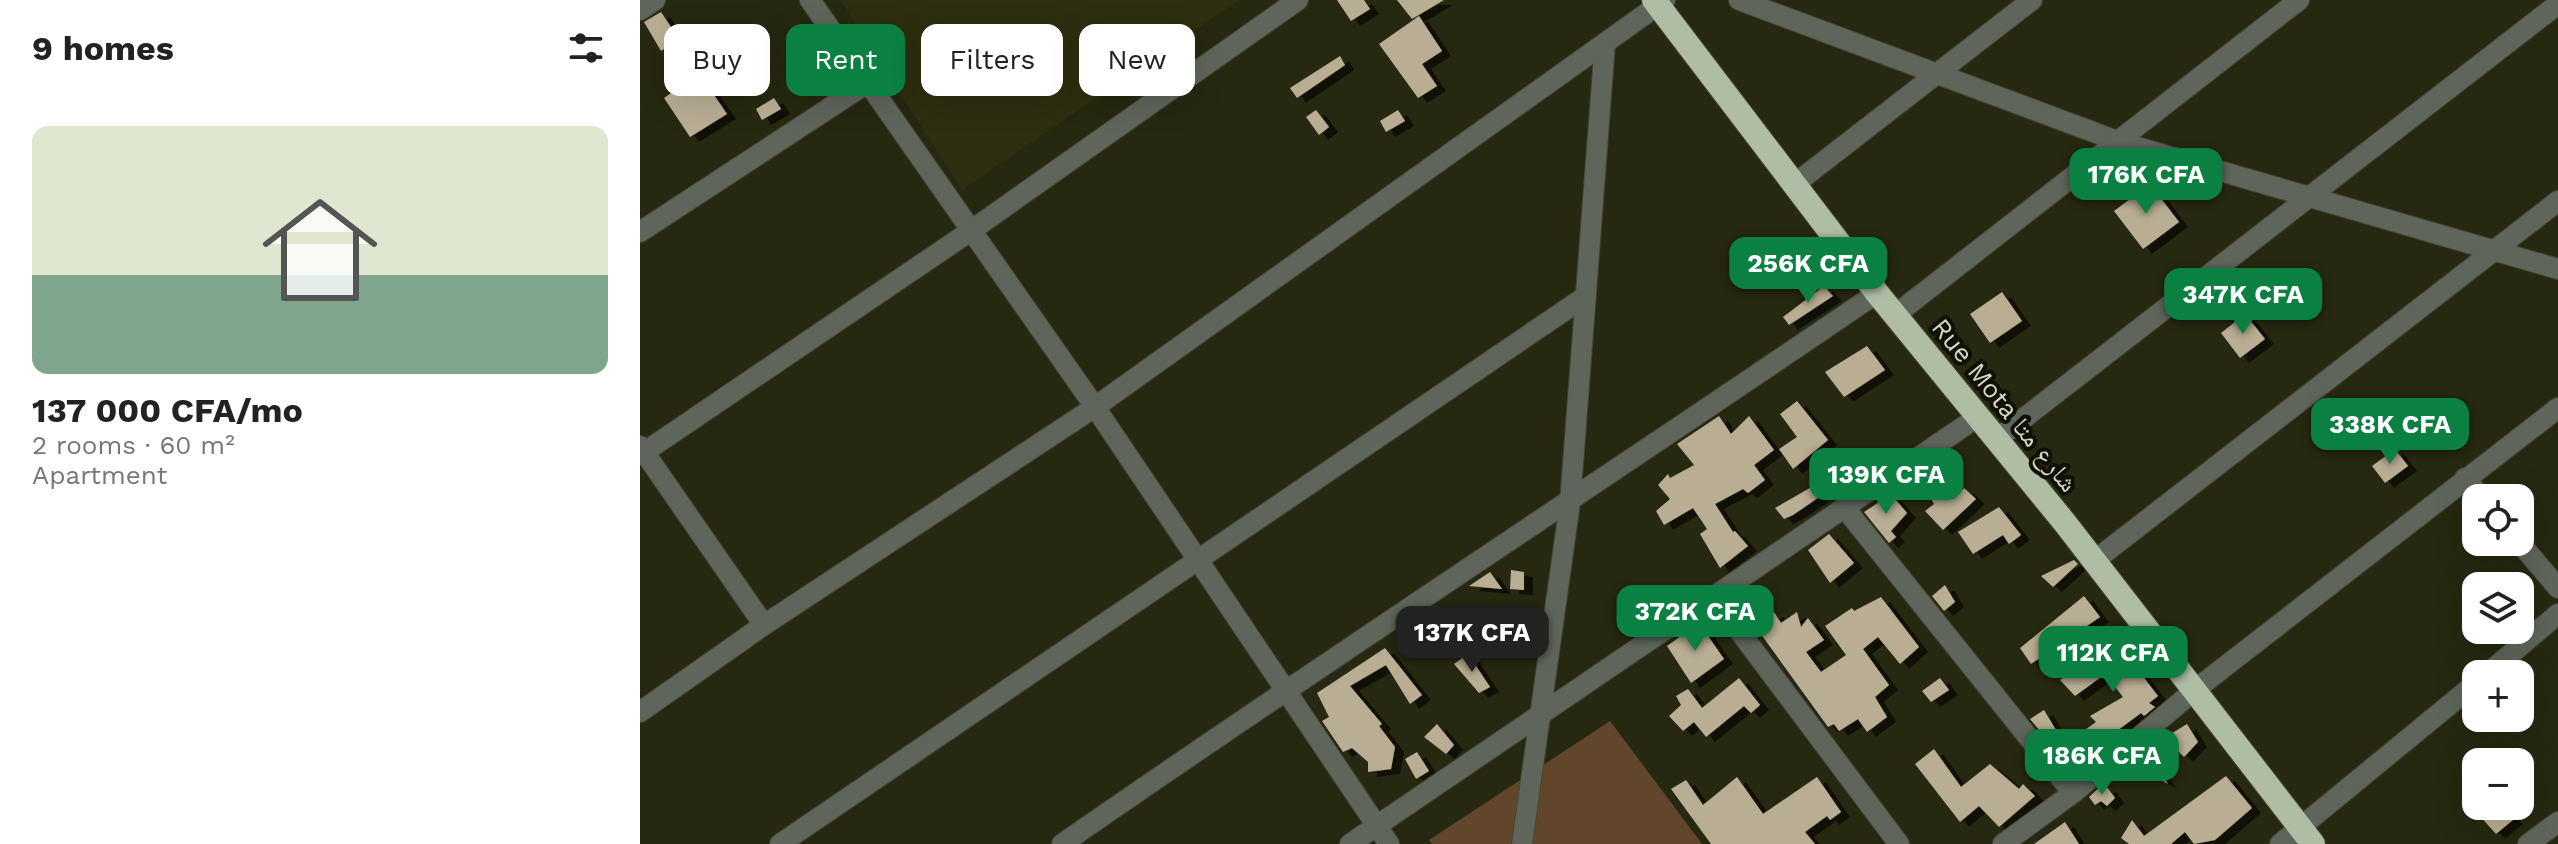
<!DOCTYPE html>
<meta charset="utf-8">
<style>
body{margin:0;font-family:"Work Sans","Noto Naskh Arabic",sans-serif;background:#f6f6f6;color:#222;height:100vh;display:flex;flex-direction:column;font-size:30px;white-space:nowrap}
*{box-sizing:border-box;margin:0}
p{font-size:26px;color:#767676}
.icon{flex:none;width:44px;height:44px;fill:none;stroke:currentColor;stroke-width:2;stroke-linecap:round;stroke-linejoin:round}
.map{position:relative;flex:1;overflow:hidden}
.details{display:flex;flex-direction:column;background:#fff;width:640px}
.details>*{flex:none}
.banner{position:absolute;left:24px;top:24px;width:760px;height:72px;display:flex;gap:16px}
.fabs{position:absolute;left:1822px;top:484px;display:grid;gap:16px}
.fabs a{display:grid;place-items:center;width:72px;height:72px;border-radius:16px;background:#fff;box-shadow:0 8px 32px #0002;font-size:40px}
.price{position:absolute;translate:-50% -68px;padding:0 18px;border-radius:16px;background:#0b8043;color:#fff;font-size:26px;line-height:52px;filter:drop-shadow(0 2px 4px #0008)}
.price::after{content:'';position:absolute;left:50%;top:48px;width:24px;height:18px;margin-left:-12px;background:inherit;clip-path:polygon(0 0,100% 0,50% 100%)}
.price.on{background:#222;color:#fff}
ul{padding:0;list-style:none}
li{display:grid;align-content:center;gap:16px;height:424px;padding:0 32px}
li+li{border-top:2px solid #e0e0e0}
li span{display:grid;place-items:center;height:248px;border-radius:16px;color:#555}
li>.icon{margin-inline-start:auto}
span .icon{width:144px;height:144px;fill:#fffc;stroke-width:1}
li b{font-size:34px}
h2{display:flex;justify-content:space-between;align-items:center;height:96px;padding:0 32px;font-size:34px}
.pill{padding:0 28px;border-radius:16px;background:#fff;box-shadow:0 8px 32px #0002;font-size:28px;line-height:72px}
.pill.on{background:#0b8043;color:#fff}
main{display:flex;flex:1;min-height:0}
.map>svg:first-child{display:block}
.built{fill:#2e2f10}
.green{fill:#62462b}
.building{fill:#b9ae94;filter:url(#shadow)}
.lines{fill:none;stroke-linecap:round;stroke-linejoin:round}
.minor-casing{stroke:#43442e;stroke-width:22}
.highway-casing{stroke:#43442e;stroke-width:26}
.minor{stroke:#5f655b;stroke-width:20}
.highway{stroke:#aebda4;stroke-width:24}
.labels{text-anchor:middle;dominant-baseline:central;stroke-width:8;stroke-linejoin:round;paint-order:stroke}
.street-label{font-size:26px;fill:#d5d7c8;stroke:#101007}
</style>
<main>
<section class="details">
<h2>9 homes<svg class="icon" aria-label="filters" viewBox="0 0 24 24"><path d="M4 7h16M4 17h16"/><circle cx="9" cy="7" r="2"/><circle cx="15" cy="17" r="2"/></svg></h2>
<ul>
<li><span style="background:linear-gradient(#dfe7d0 60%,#7fa58c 0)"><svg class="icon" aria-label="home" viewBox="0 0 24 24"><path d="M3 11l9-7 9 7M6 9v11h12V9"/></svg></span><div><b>137 000 CFA/mo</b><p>2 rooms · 60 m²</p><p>Apartment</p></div></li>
</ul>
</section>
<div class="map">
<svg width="1918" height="844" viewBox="0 0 1918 844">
<defs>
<filter id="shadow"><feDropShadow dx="9" dy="5" stdDeviation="0" flood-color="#0009"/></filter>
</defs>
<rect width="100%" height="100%" fill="#272811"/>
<polygon class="built" points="200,0 599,0 322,190"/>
<polygon class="green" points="970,721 1062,844 792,844 789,840"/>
<g class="building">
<polygon points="697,0 724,0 730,9 711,21"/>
<polygon points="757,0 804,0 772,19"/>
<polygon points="21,12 39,39 21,51 4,22"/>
<polygon points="779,16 802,51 782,64 797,86 778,98 739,44"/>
<polygon points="700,56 705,65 657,98 650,88"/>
<polygon points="59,73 87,114 50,137 24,98"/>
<polygon points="134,98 141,109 122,120 116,109"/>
<polygon points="676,110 689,127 679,135 666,117"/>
<polygon points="758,110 765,121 746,132 740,121"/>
<polygon points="1510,184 1539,222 1503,249 1474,211"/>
<polygon points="1184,286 1193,296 1149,325 1143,317"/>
<polygon points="1362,292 1382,321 1350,343 1330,314"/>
<polygon points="1605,314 1625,339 1600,358 1581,333"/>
<polygon points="1227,346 1245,370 1204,397 1185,372"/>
<polygon points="1157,401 1188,440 1153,469 1139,449 1157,437 1140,414"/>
<polygon points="1079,416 1091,434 1109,416 1134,450 1114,465 1125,480 1108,493 1103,489 1075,504 1093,532 1095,531 1108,546 1080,568 1060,534 1067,529 1053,508 1024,525 1016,511 1030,499 1018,485 1028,474 1030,478 1054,465 1037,444"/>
<polygon points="1755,449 1768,466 1745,483 1732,466"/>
<polygon points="1298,473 1314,499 1324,488 1336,499 1303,530 1285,511 1294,504 1283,485"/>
<polygon points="1182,481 1188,491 1153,515 1144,519 1135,508"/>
<polygon points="1251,494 1267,513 1251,531 1256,537 1249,543 1224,512"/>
<polygon points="1359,507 1381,535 1369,544 1363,535 1333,554 1318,532"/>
<polygon points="1189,534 1214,563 1190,583 1168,550"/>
<polygon points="1434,560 1438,564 1413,587 1401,576"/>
<polygon points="871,570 884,572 884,590 870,589"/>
<polygon points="850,572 862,589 829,586"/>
<polygon points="1305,585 1315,602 1304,611 1292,596"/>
<polygon points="1444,596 1460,617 1391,664 1380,648"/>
<polygon points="1241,597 1279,647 1260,664 1238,637 1223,649 1249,685 1235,697 1247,717 1227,732 1218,719 1199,731 1194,724 1188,727 1115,626 1134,612 1141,623 1157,612 1161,627 1168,618 1184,640 1166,652 1181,672 1206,655 1185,626 1212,608 1214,611"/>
<polygon points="1059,623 1084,659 1051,683 1027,646"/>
<polygon points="1470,647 1487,665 1491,661 1518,696 1509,703 1515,707 1504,716 1501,713 1454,748 1442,732 1456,722 1450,716 1483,697 1465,674 1435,696 1420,680"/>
<polygon points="745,648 782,695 770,704 746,665 710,686 742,724 739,726 755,747 751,769 728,772 728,762 712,748 703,752 682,721 689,717 677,693"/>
<polygon points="828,654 850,687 839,693 814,664"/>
<polygon points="1099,678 1120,705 1111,713 1104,706 1066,737 1054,722 1043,731 1029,716 1041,705 1036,696 1048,689 1062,708"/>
<polygon points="1300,678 1309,690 1291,702 1282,691"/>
<polygon points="1404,710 1416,730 1405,737 1390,719"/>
<polygon points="797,724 814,745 806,754 784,737"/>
<polygon points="1547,724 1558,742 1544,757 1524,738"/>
<polygon points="1294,749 1321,787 1350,764 1379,789 1383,784 1395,796 1359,827 1339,806 1320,822 1275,764"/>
<polygon points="777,752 789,771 776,779 765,759"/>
<polygon points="1507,755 1528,784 1493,764"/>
<polygon points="1586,776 1612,808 1575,840 1554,844 1545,832 1531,844 1489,844 1481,838 1492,820 1504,836"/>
<polygon points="1097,777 1123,814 1177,777 1201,812 1190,820 1187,816 1165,832 1175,844 1071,844 1031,789 1046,780 1063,805"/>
<polygon points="1460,787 1462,790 1467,787 1475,798 1467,806 1461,801 1455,805 1449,797"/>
<polygon points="1831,806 1863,806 1874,819 1856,834"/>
<polygon points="1425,822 1439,844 1394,844"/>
</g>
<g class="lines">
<g class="minor-casing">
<g id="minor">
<polyline points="170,0 455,407 749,844"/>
<polyline points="1099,0 1480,142 1918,269"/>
<polyline points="0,10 15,0"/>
<polyline points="1156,183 1392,0"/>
<polyline points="0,232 226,84"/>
<polyline points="1255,315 1659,0"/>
<polyline points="1357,439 1918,4"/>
<polyline points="0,446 124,625"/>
<polyline points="0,455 329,232 658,0"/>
<polyline points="1825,478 1842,498"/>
<polyline points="1204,507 1433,793"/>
<polyline points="1879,542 1918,588"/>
<polyline points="1454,561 1918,201"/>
<polyline points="1073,596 1259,844"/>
<polyline points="1847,674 1918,614"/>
<polyline points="0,712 124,625 455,407 1025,0"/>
<polyline points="140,844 946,296"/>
<path d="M422 844C691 657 966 478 1237 293"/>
<polyline points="710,844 1339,416"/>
<polyline points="882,844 930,503 965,43"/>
<polyline points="1363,844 1433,793 1556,689 1918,408"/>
<polyline points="1640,844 1836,683"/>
<polyline points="1888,844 1918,822"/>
</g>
</g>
<g class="highway-casing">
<polyline id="highway" points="1014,0 1237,293 1425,523 1673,844"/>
</g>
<use href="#minor" class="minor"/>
<use href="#highway" class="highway"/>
</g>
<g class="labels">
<g class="street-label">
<text transform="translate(1365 405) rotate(51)">Rue Mota شارع متا</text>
</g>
</g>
</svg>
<div class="fabs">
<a><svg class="icon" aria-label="locate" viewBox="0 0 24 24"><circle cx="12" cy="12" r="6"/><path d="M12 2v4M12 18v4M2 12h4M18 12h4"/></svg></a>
<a><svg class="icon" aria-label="layers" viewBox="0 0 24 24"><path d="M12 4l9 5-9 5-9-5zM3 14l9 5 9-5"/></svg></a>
<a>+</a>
<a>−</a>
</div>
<b class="price" style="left:1506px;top:216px">176K CFA</b>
<b class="price" style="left:1168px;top:305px">256K CFA</b>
<b class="price" style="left:1603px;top:336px">347K CFA</b>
<b class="price" style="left:1750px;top:466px">338K CFA</b>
<b class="price" style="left:1246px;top:516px">139K CFA</b>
<b class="price" style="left:1055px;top:653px">372K CFA</b>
<b class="price on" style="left:832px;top:674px">137K CFA</b>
<b class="price" style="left:1473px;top:694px">112K CFA</b>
<b class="price" style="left:1462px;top:797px">186K CFA</b>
<div class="banner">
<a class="pill">Buy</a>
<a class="pill on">Rent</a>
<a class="pill">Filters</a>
<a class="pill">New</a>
</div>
</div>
</main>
